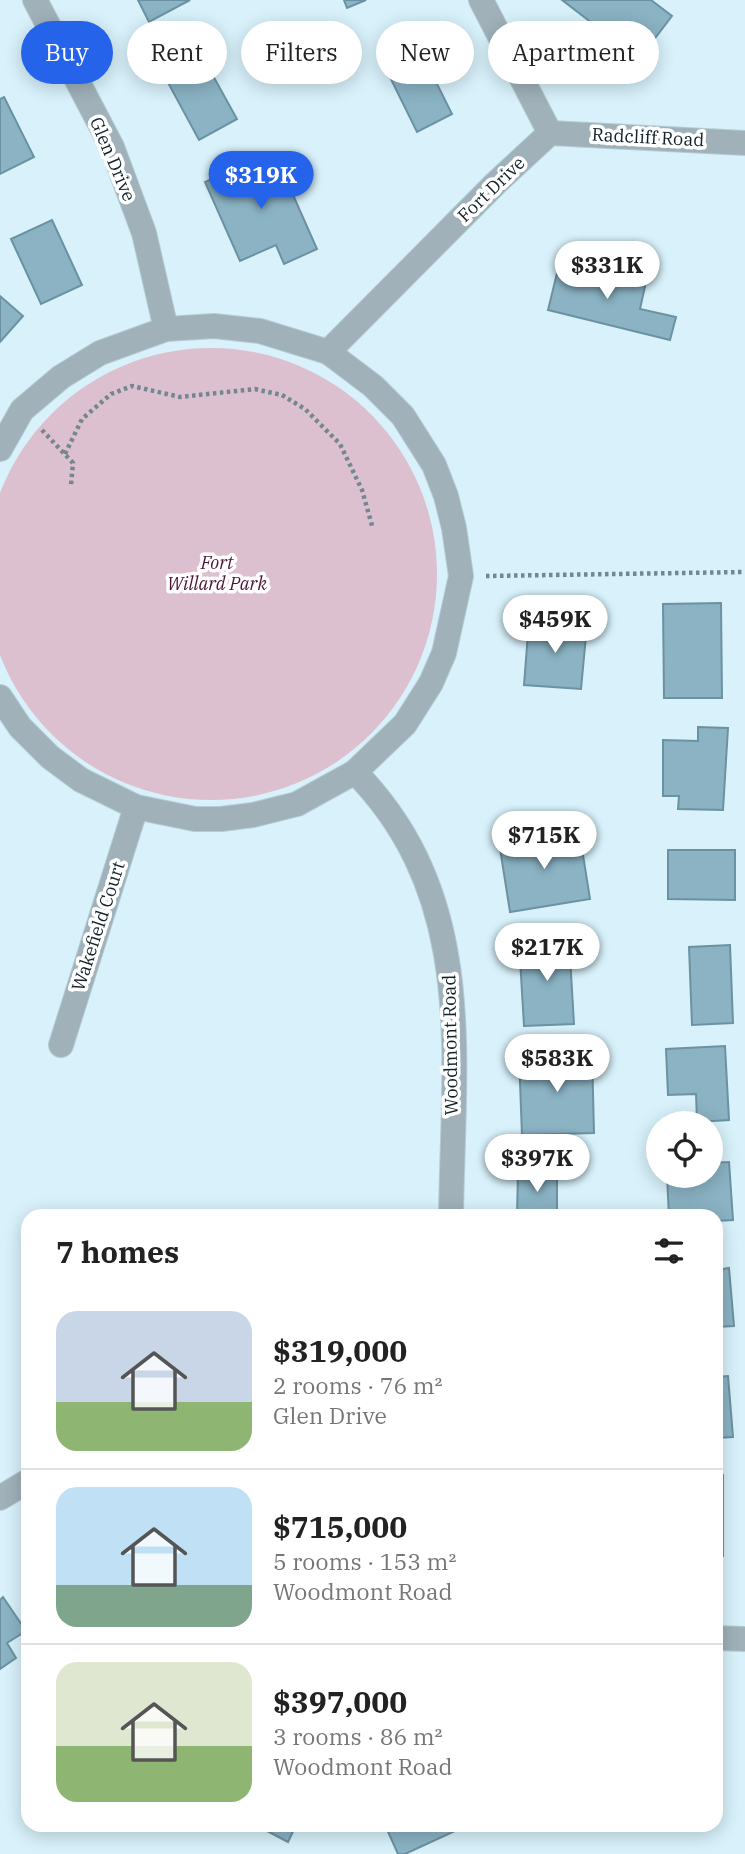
<!DOCTYPE html>
<meta charset="utf-8">
<style>
body{margin:0;font-family:"IBM Plex Serif",serif;background:#f6f6f6;color:#222;height:100vh;display:flex;flex-direction:column;font-size:26px;white-space:nowrap}
*{box-sizing:border-box;margin:0}
p{font-size:23px;color:#767676}
.icon{flex:none;width:38px;height:38px;fill:none;stroke:currentColor;stroke-width:2;stroke-linecap:round;stroke-linejoin:round}
.map{position:relative;flex:1;overflow:hidden}
.drawer{position:absolute;left:21px;top:1209px;width:702px;height:623px;display:flex;flex-direction:column;background:#fff;border-radius:21px;box-shadow:0 4px 18px #0003}
.drawer>*{flex:none}
.banner{position:absolute;left:21px;top:21px;width:704px;height:63px;display:flex;gap:14px}
.fabs{position:absolute;left:646px;top:1111px;display:grid;gap:14px}
.fabs a{display:grid;place-items:center;width:77px;height:77px;border-radius:50%;background:#fff;box-shadow:0 4px 18px #0003;font-size:35px}
.price{position:absolute;translate:-50% -60px;padding:0 16px;border-radius:24px;background:#fff;color:#222;font-size:23px;line-height:46px;filter:drop-shadow(0 2px 4px #0008)}
.price::after{content:'';position:absolute;left:50%;top:42px;width:21px;height:16px;margin-left:-10px;background:inherit;clip-path:polygon(0 0,100% 0,50% 100%)}
.price.active{background:#2563eb;color:#fff}
ul{padding:0;list-style:none}
li{display:flex;align-items:center;gap:21px;height:175px;padding:0 35px}
li+li{border-top:2px solid #e0e0e0}
li span{display:grid;place-items:center;flex:none;width:196px;height:140px;border-radius:21px;color:#555}
li>.icon{margin-inline-start:auto}
span .icon{width:84px;height:84px;fill:#fffc;stroke-width:1}
li b{font-size:30px}
h2{display:flex;justify-content:space-between;align-items:center;height:84px;padding:0 35px;font-size:30px}
.pill{padding:0 24px;border-radius:32px;background:#fff;box-shadow:0 4px 18px #0003;font-size:24px;line-height:63px}
.pill.active{background:#2563eb;color:#fff}
.map>svg:first-child{display:block}
.green{fill:#ddc0cf}
.building{fill:#8bb3c4;stroke:#6b92a2;stroke-width:2}
.lines{fill:none;stroke-linecap:round;stroke-linejoin:round}
.street-casing{stroke:#b4ccd5;stroke-width:26}
.path{stroke:#72878f;stroke-width:4.5;stroke-dasharray:3.5 3.5;stroke-linecap:butt}
.street{stroke:#a0b1b9;stroke-width:24}
.labels{text-anchor:middle;dominant-baseline:central;stroke-width:7;stroke-linejoin:round;paint-order:stroke}
.street-label{font-size:18px;fill:#122228;stroke:#fff}
.park-label{font-size:18px;font-style:italic;fill:#4d1638;stroke:#fff}
</style>
<div class="map">
<svg width="745" height="1854" viewBox="0 0 745 1854">
<rect width="100%" height="100%" fill="#d8f1fb"/>
<circle class="green" cx="211" cy="574" r="226"/>
<g class="building">
<polygon points="138,0 190,0 149,22"/>
<polygon points="344,0 366,0 347,8"/>
<polygon points="562,0 651,0 672,16 639,59"/>
<polygon points="417,44 452,114 417,132 382,61"/>
<polygon points="196,45 237,119 199,140 159,66"/>
<polygon points="4,97 34,157 0,174 0,99"/>
<polygon points="274,152 317,249 284,264 276,245 240,261 205,182"/>
<polygon points="52,220 82,285 41,304 11,239"/>
<polygon points="560,261 646,282 640,309 676,317 670,340 548,310"/>
<polygon points="0,296 23,316 0,342"/>
<polygon points="721,603 722,698 664,698 663,604"/>
<polygon points="529,620 587,625 581,689 524,685"/>
<polygon points="698,727 728,728 723,810 678,809 679,796 663,796 663,740 698,741"/>
<polygon points="579,830 590,899 510,912 499,842"/>
<polygon points="668,850 735,850 735,900 668,899"/>
<polygon points="569,939 574,1024 524,1026 519,942"/>
<polygon points="730,945 733,1023 692,1025 689,947"/>
<polygon points="725,1046 729,1120 697,1122 696,1094 668,1095 666,1049"/>
<polygon points="592,1053 594,1133 522,1135 519,1056"/>
<polygon points="729,1162 733,1220 716,1221 716,1216 669,1216 667,1176 710,1176 710,1163"/>
<polygon points="518,1171 557,1172 557,1216 517,1216"/>
<polygon points="729,1268 734,1326 716,1327 716,1270"/>
<polygon points="728,1376 733,1437 716,1438 716,1377"/>
<rect x="716" y="1475" width="7" height="81"/>
<polygon points="3,1597 26,1631 7,1643 16,1658 0,1669 0,1600"/>
<polygon points="256,1825 296,1825 288,1842"/>
<polygon points="385,1825 453,1825 455,1831 405,1854 398,1854"/>
</g>
<g class="lines">
<g class="street-casing">
<g id="street">
<polyline points="35,0 112,147 144,233 166,329"/>
<polyline points="481,0 550,133"/>
<polyline points="550,133 745,143"/>
<polyline points="328,352 496,183 550,133"/>
<polyline points="0,449 22,410 61,377 100,353 166,329 214,326 260,331 328,352 373,386 403,416 434,465 446,496 454,528 461,576 444,653 431,683 405,724 355,772 297,804 253,815 221,819 195,819 136,807 81,780 50,757 20,727 0,697"/>
<path d="M355 772C478 897 453 1057 451 1216"/>
<polyline points="61,1045 136,807"/>
<polyline points="0,1498 28,1481"/>
<polyline points="716,1638 745,1639"/>
</g>
</g>
<g class="path">
<polyline points="42,430 73,463 71,485"/>
<polyline points="65,454 82,419 111,394 132,386 180,397 255,389 282,395 305,409 340,444 362,490 373,529"/>
<polyline points="486,576 745,572"/>
</g>
<use href="#street" class="street"/>
</g>
<g class="labels">
<g class="street-label">
<text transform="translate(648 137) rotate(3)">Radcliff Road</text>
<text transform="translate(113 159) rotate(67)">Glen Drive</text>
<text transform="translate(491 189) rotate(-44)">Fort Drive</text>
<text transform="translate(98 926) rotate(-72)">Wakefield Court</text>
<text transform="translate(450 1045) rotate(-91)">Woodmont Road</text>
</g>
<g class="park-label">
<text x="217" y="562">Fort<tspan x="217" dy="21">Willard Park</tspan></text>
</g>
</g>
</svg>
<div class="fabs">
<a><svg class="icon" aria-label="locate" viewBox="0 0 24 24"><circle cx="12" cy="12" r="6"/><path d="M12 2v4M12 18v4M2 12h4M18 12h4"/></svg></a>
</div>
<b class="price active" style="left:261px;top:211px">$319K</b>
<b class="price" style="left:607px;top:301px">$331K</b>
<b class="price" style="left:555px;top:655px">$459K</b>
<b class="price" style="left:544px;top:871px">$715K</b>
<b class="price" style="left:547px;top:983px">$217K</b>
<b class="price" style="left:557px;top:1094px">$583K</b>
<b class="price" style="left:537px;top:1194px">$397K</b>
<div class="banner">
<a class="pill active">Buy</a>
<a class="pill">Rent</a>
<a class="pill">Filters</a>
<a class="pill">New</a>
<a class="pill">Apartment</a>
</div>
<section class="drawer">
<h2>7 homes<svg class="icon" aria-label="filters" viewBox="0 0 24 24"><path d="M4 7h16M4 17h16"/><circle cx="9" cy="7" r="2"/><circle cx="15" cy="17" r="2"/></svg></h2>
<ul>
<li><span style="background:linear-gradient(#c9d6e8 65%,#8fb573 0)"><svg class="icon" aria-label="home" viewBox="0 0 24 24"><path d="M3 11l9-7 9 7M6 9v11h12V9"/></svg></span><div><b>$319,000</b><p>2 rooms · 76 m²</p><p>Glen Drive</p></div></li>
<li><span style="background:linear-gradient(#bfe0f5 70%,#7fa58c 0)"><svg class="icon" aria-label="home" viewBox="0 0 24 24"><path d="M3 11l9-7 9 7M6 9v11h12V9"/></svg></span><div><b>$715,000</b><p>5 rooms · 153 m²</p><p>Woodmont Road</p></div></li>
<li><span style="background:linear-gradient(#dfe7d0 60%,#8fb573 0)"><svg class="icon" aria-label="home" viewBox="0 0 24 24"><path d="M3 11l9-7 9 7M6 9v11h12V9"/></svg></span><div><b>$397,000</b><p>3 rooms · 86 m²</p><p>Woodmont Road</p></div></li>
</ul>
</section>
</div>
